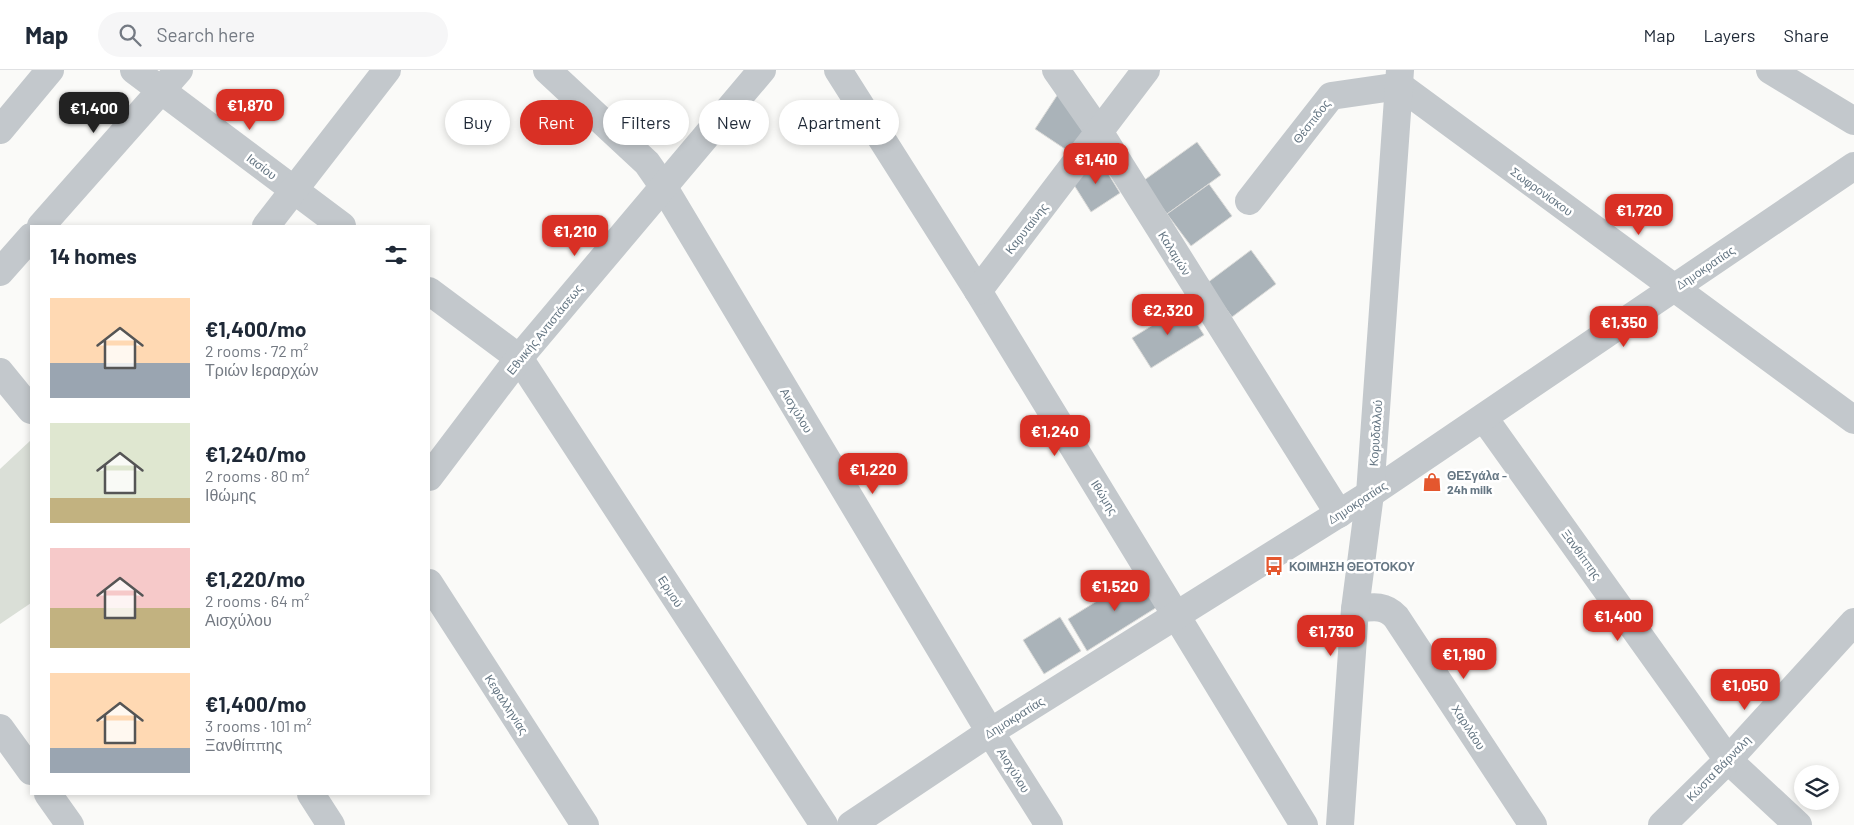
<!DOCTYPE html>
<meta charset="utf-8">
<style>
body{margin:0;font-family:Barlow,sans-serif;background:#f6f6f7;color:#1f2937;height:100vh;display:flex;flex-direction:column;font-size:19px;white-space:nowrap}
*{box-sizing:border-box;margin:0}
p{font-size:16px;color:#747a83}
.icon{flex:none;width:28px;height:28px;fill:none;stroke:currentColor;stroke-width:2;stroke-linecap:round;stroke-linejoin:round}
.map{position:relative;flex:1;overflow:hidden}
.sheet{position:absolute;left:30px;top:155px;width:400px;height:570px;display:flex;flex-direction:column;background:#fff;border-radius:0px;box-shadow:0 2px 8px #0003}
.sheet>*{flex:none}
.guide{position:absolute;left:445px;top:30px;width:475px;height:45px;display:flex;gap:10px}
.tools{position:absolute;left:1794px;top:695px;display:grid;gap:10px}
.tools a{display:grid;place-items:center;width:45px;height:45px;border-radius:50%;background:#fff;box-shadow:0 2px 8px #0003;font-size:25px}
.price{position:absolute;translate:-50% -42px;padding:0 11px;border-radius:10px;background:#d93025;color:#fff;font-size:16px;line-height:32px;filter:drop-shadow(0 1px 2px #0008)}
.price::after{content:'';position:absolute;left:50%;top:30px;width:15px;height:11px;margin-left:-8px;background:inherit;clip-path:polygon(0 0,100% 0,50% 100%)}
.price.current{background:#222;color:#fff}
ul{padding:0;list-style:none}
li{display:flex;align-items:center;gap:15px;height:125px;padding:0 20px}
li span{display:grid;place-items:center;flex:none;width:140px;height:100px;border-radius:0px;color:#555}
li>.icon{margin-inline-start:auto}
span .icon{width:60px;height:60px;fill:#fffc;stroke-width:1}
li b{font-size:21px}
h2{display:flex;justify-content:space-between;align-items:center;height:60px;padding:0 20px;font-size:21px}
.chip{padding:0 18px;border-radius:22px;background:#fff;box-shadow:0 2px 8px #0003;font-size:18px;line-height:45px}
.chip.current{background:#d93025;color:#fff}
header{display:flex;align-items:center;gap:30px;box-sizing:border-box;height:70px;padding:0 25px;background:#fff;border-bottom:1px solid #e0e1e3}
header strong{font-size:24px}
nav{display:flex;gap:28px;margin-inline-start:auto;font-size:18px}
.search{width:350px;height:45px;background:#f6f6f7;display:flex;align-items:center;gap:12px;box-sizing:border-box;padding:0 18px;border-radius:28px;color:#747a83;font-size:19px}
.map>svg:first-child{display:block}
.green{fill:#dadfd7}
.building{fill:#aab3b9;stroke:#dcdcda}
.lines{fill:none;stroke-linecap:round;stroke-linejoin:round}
.minor{stroke:#c3c8cc;stroke-width:28}
.labels{text-anchor:middle;dominant-baseline:central;stroke-width:5;stroke-linejoin:round;paint-order:stroke}
.street-label{font-size:12px;fill:#657683;stroke:#fff}
.poi-label{font-size:12px;font-weight:bold;fill:#657683;stroke:#fff;text-anchor:start}
</style>
<header>
<strong>Map</strong>
<div class="search"><svg class="icon" aria-label="search" viewBox="0 0 24 24"><circle cx="10" cy="10" r="6"/><path d="M15 15l6 6"/></svg>Search here</div>
<nav><a>Map</a><a>Layers</a><a>Share</a></nav>
</header>
<div class="map">
<svg width="1854" height="755" viewBox="0 0 1854 755">
<rect width="100%" height="100%" fill="#fafaf8"/>
<polygon class="green" points="31,370 31,533 0,554 0,399"/>
<g class="building">
<polygon points="1058,24 1084,63 1071,83 1035,59"/>
<polygon points="1197,72 1221,105 1167,144 1143,111"/>
<polygon points="1095,82 1120,123 1091,142 1074,115"/>
<polygon points="1209,114 1232,146 1191,176 1167,144"/>
<polygon points="1251,180 1276,214 1232,247 1207,213"/>
<polygon points="1185,235 1204,265 1151,298 1132,268"/>
<polygon points="1142,503 1162,534 1087,581 1068,549"/>
<polygon points="1060,547 1081,581 1044,604 1023,570"/>
</g>
<g class="lines">
<g class="minor">
<polyline points="134,0 342,156"/>
<polyline points="547,0 647,93 663,116 990,662 1049,755"/>
<polyline points="838,0 978,221 1304,755"/>
<polyline points="1056,0 1100,63 1339,444"/>
<polyline points="1770,0 1854,51"/>
<polyline points="1400,16 1854,350"/>
<polyline points="0,60 50,0"/>
<polyline points="1249,131 1331,26 1400,16"/>
<polyline points="41,156 179,0"/>
<polyline points="266,156 387,0"/>
<polyline points="0,202 31,167"/>
<polyline points="429,221 519,288 824,755"/>
<polyline points="978,221 1146,0"/>
<polyline points="0,302 31,340"/>
<polyline points="1484,348 1728,690 1798,755"/>
<polyline points="429,407 519,288 762,0"/>
<polyline points="429,513 585,755"/>
<path d="M1355 539C1372 537 1384 534 1396 547L1533 755"/>
<polyline points="0,658 31,701"/>
<polyline points="48,724 70,755"/>
<polyline points="311,724 331,755"/>
<polyline points="851,755 990,662 1370,424 1854,96"/>
<polyline points="1340,755 1355,539 1370,424 1400,0"/>
<polyline points="1662,755 1728,690 1854,552"/>
</g>
</g>
<defs>
<g id="shop-bare" transform="scale(1.5)"><path d="M-5-2.5h2.3a2.7 3.5 0 0 1 5.4 0H5L5.5 6h-11ZM-1.5-2.5h3a1.5 2.3 0 0 0-3 0Z" fill="#e4572e" stroke="#fff" stroke-width="2.5" paint-order="stroke"/></g>
<g id="bus-bare" transform="scale(1.5)"><path d="M-5-6H5V4H4V6H2V4H-2V6H-4V4H-5ZM-3.5-4V0h7V-4ZM-3.5 1.2v1.5H-2V1.2ZM2 1.2v1.5H3.5V1.2Z" fill="#e4572e" stroke="#fff" stroke-width="2.5" paint-order="stroke"/></g>
</defs>
<g fill-rule="evenodd">
<use href="#shop-bare" x="1432" y="412"/>
<use href="#bus-bare" x="1274" y="496"/>
</g>
<g class="labels">
<g class="street-label">
<text transform="translate(1311 51) rotate(-52)">Θέσπιδος</text>
<text transform="translate(262 96) rotate(37)">Ιασίου</text>
<text transform="translate(1542 121) rotate(36)">Σωφρονίσκου</text>
<text transform="translate(1026 158) rotate(-52)">Καρυταίνης</text>
<text transform="translate(1175 183) rotate(58)">Καλαμών</text>
<text transform="translate(1705 197) rotate(-34)">Δημοκρατίας</text>
<text transform="translate(544 259) rotate(-51)">Εθνικής Αντιστάσεως</text>
<text transform="translate(797 340) rotate(59)">Αισχύλου</text>
<text transform="translate(1375 363) rotate(-86)">Κορυδαλλού</text>
<text transform="translate(1105 427) rotate(58)">Ιθώμης</text>
<text transform="translate(1357 432) rotate(-33)">Δημοκρατίας</text>
<text transform="translate(1582 484) rotate(54)">Ξανθίππης</text>
<text transform="translate(671 521) rotate(57)">Ερμού</text>
<text transform="translate(507 634) rotate(57)">Κεφαλληνίας</text>
<text transform="translate(1014 647) rotate(-32)">Δημοκρατίας</text>
<text transform="translate(1469 657) rotate(57)">Χαριλάου</text>
<text transform="translate(1718 698) rotate(-46)">Κώστα Βάρναλη</text>
<text transform="translate(1014 700) rotate(58)">Αισχύλου</text>
</g>
<g class="poi-label">
<text x="1447" y="405">ΘΕΣγάλα -<tspan x="1447" dy="14">24h milk</tspan></text>
<text x="1289" y="496">ΚΟΙΜΗΣΗ ΘΕΟΤΟΚΟΥ</text>
</g>
</g>
</svg>
<div class="tools">
<a><svg class="icon" aria-label="layers" viewBox="0 0 24 24"><path d="M12 4l9 5-9 5-9-5zM3 14l9 5 9-5"/></svg></a>
</div>
<b class="price" style="left:250px;top:61px">€1,870</b>
<b class="price current" style="left:94px;top:64px">€1,400</b>
<b class="price" style="left:1096px;top:115px">€1,410</b>
<b class="price" style="left:1639px;top:166px">€1,720</b>
<b class="price" style="left:575px;top:187px">€1,210</b>
<b class="price" style="left:1168px;top:266px">€2,320</b>
<b class="price" style="left:1624px;top:278px">€1,350</b>
<b class="price" style="left:1055px;top:387px">€1,240</b>
<b class="price" style="left:873px;top:425px">€1,220</b>
<b class="price" style="left:1115px;top:542px">€1,520</b>
<b class="price" style="left:1618px;top:572px">€1,400</b>
<b class="price" style="left:1331px;top:587px">€1,730</b>
<b class="price" style="left:1464px;top:610px">€1,190</b>
<b class="price" style="left:1745px;top:641px">€1,050</b>
<div class="guide">
<a class="chip">Buy</a>
<a class="chip current">Rent</a>
<a class="chip">Filters</a>
<a class="chip">New</a>
<a class="chip">Apartment</a>
</div>
<section class="sheet">
<h2>14 homes<svg class="icon" aria-label="filters" viewBox="0 0 24 24"><path d="M4 7h16M4 17h16"/><circle cx="9" cy="7" r="2"/><circle cx="15" cy="17" r="2"/></svg></h2>
<ul>
<li><span style="background:linear-gradient(#ffd9b3 65%,#9aa5b1 0)"><svg class="icon" aria-label="home" viewBox="0 0 24 24"><path d="M3 11l9-7 9 7M6 9v11h12V9"/></svg></span><div><b>€1,400/mo</b><p>2 rooms · 72 m²</p><p>Τριών Ιεραρχών</p></div></li>
<li><span style="background:linear-gradient(#dfe7d0 75%,#c2b280 0)"><svg class="icon" aria-label="home" viewBox="0 0 24 24"><path d="M3 11l9-7 9 7M6 9v11h12V9"/></svg></span><div><b>€1,240/mo</b><p>2 rooms · 80 m²</p><p>Ιθώμης</p></div></li>
<li><span style="background:linear-gradient(#f6c9c9 60%,#c2b280 0)"><svg class="icon" aria-label="home" viewBox="0 0 24 24"><path d="M3 11l9-7 9 7M6 9v11h12V9"/></svg></span><div><b>€1,220/mo</b><p>2 rooms · 64 m²</p><p>Αισχύλου</p></div></li>
<li><span style="background:linear-gradient(#ffd9b3 75%,#9aa5b1 0)"><svg class="icon" aria-label="home" viewBox="0 0 24 24"><path d="M3 11l9-7 9 7M6 9v11h12V9"/></svg></span><div><b>€1,400/mo</b><p>3 rooms · 101 m²</p><p>Ξανθίππης</p></div></li>
</ul>
</section>
</div>
